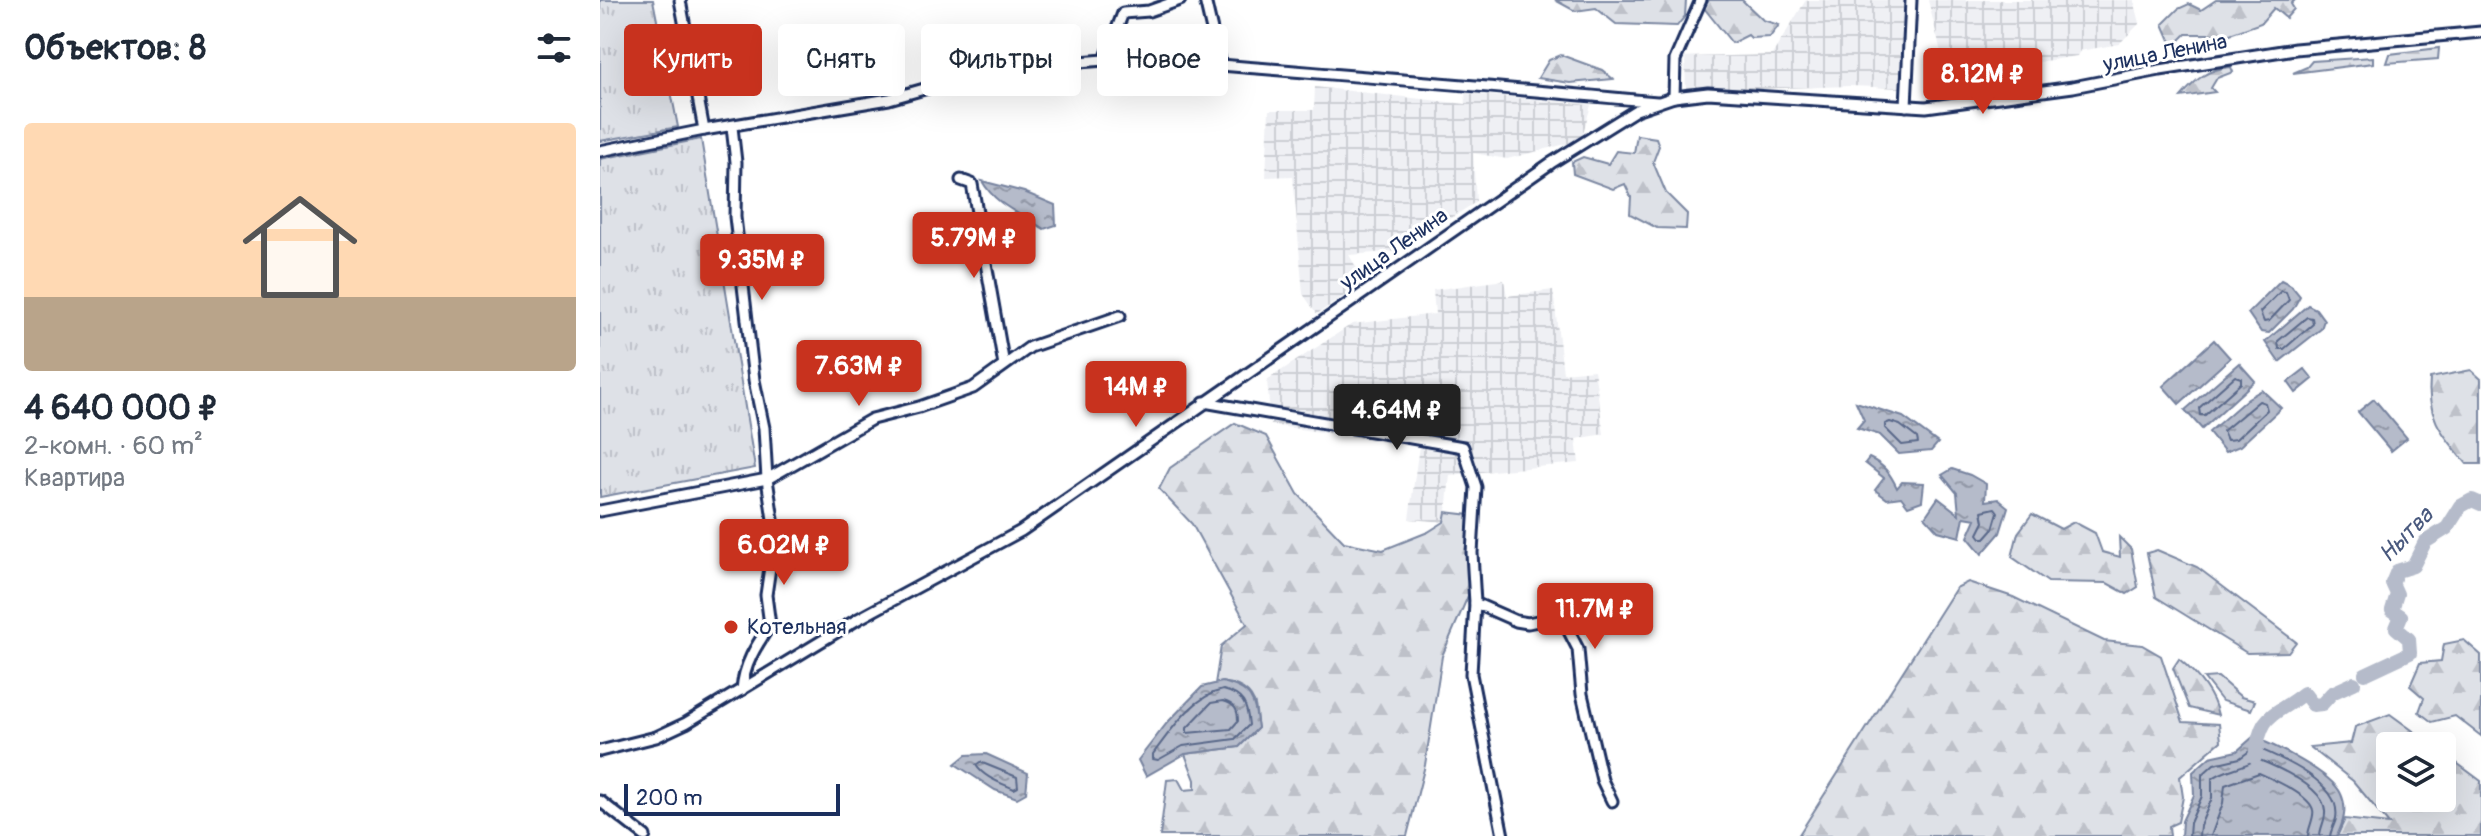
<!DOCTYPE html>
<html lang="ru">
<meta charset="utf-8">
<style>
body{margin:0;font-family:Pangolin,sans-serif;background:#f6f6f7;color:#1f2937;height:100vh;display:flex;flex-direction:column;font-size:30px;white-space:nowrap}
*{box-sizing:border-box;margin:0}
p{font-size:26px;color:#747a83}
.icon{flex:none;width:44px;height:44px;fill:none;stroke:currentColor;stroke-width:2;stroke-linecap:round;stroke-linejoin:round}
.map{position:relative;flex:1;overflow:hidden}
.drawer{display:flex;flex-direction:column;background:#fff;width:600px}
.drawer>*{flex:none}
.guide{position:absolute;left:24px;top:24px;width:760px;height:72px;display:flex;gap:16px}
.controls{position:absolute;left:1776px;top:732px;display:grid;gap:16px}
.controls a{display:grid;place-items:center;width:80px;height:80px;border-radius:8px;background:#fff;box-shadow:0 8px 32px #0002;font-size:40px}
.scale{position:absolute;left:24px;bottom:20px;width:216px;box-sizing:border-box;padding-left:8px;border:4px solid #1b2f5e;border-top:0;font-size:22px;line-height:28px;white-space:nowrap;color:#1b2f5e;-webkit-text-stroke:6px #fff;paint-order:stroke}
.price{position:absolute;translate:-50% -68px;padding:0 18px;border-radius:8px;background:#c8321e;color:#fff;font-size:26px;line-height:52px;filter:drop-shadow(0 2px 4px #0008)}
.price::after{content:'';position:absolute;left:50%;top:48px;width:24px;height:18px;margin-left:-12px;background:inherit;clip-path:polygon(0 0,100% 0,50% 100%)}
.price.current{background:#222;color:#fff}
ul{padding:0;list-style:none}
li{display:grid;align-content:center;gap:16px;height:424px;padding:0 24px}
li+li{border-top:2px solid #e0e1e3}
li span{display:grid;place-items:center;height:248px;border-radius:8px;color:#555}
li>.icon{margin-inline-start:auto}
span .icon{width:144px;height:144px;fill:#fffc;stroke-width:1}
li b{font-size:34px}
h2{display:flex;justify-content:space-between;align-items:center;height:96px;padding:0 24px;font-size:34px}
.pill{padding:0 28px;border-radius:8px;background:#fff;box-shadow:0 8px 32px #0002;font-size:28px;line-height:72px}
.pill.current{background:#c8321e;color:#fff}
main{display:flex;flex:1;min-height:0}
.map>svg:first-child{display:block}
.industrial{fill:url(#industrial-grid)}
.forest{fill:url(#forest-firs);stroke:#7c88a2;stroke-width:2}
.park{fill:url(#park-tufts);stroke:#7c88a2;stroke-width:2}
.water{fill:url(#water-ripples);stroke:#77839f;stroke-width:2}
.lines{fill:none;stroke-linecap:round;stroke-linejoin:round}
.shore{stroke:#596789;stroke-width:2}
.river{stroke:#b5bbca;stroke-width:14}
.minor-casing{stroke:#1b2f5e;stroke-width:15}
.minor{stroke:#fff;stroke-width:9}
.poi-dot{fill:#c8321e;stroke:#fff;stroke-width:3}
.labels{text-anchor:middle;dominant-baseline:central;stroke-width:6;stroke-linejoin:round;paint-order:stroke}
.street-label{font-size:22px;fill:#1b2f5e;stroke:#fff}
.poi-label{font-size:22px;fill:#1b2f5e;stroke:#fff;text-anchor:start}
.water-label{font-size:24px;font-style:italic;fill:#49597e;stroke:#fff}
</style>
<main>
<section class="drawer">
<h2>Объектов: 8<svg class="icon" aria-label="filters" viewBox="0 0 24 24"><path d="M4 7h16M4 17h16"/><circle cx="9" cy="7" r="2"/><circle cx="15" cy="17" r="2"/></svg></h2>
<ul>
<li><span style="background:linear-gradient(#ffd9b3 70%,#b9a48a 0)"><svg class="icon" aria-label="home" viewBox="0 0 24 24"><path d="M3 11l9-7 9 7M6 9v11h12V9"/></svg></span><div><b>4 640 000 ₽</b><p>2-комн. · 60 m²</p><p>Квартира</p></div></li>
</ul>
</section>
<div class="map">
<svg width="1881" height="836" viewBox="0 0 1881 836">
<defs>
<pattern id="industrial-grid" width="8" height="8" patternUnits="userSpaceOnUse" patternTransform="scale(2)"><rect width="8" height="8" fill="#eff0f4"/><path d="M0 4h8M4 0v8" fill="none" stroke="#ccced4"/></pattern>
<pattern id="forest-firs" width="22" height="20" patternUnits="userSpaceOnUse" patternTransform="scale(2)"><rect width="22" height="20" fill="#dee1e7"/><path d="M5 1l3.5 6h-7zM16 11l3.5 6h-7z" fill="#bec1c9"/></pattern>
<pattern id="park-tufts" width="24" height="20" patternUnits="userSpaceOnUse" patternTransform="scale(2)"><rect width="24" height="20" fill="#dee1e7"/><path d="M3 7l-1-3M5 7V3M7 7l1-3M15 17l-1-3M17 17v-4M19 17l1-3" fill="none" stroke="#bec1c9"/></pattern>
<pattern id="water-ripples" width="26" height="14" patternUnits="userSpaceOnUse" patternTransform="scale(2)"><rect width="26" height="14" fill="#b5bbca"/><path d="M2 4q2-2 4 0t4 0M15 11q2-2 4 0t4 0" fill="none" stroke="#9298a7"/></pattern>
</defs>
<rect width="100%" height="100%" fill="#fff"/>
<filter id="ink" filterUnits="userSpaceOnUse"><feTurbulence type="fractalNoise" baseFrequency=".0125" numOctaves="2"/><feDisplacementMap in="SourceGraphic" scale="16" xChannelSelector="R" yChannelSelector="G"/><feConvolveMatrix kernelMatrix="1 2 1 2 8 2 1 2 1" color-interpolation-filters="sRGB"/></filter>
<g filter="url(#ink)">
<g class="industrial">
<polygon points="1206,0 1303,0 1301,88 1250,86 1086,91 1085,57 1172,55"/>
<polygon points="1328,0 1534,0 1540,23 1519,44 1480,51 1477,56 1347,76"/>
<polygon points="715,87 866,104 865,93 991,105 981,140 907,159 873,153 876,202 829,232 798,236 799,251 749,255 765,282 717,314 703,294 693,176 666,177 669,110 714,110"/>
<polygon points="904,280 907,296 953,290 963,373 994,370 1004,434 976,439 979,463 850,475 845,522 809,519 819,446 671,425 667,380 752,324 835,314 833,290"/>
</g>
<g class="forest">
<polygon points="955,0 1086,0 1085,16 1077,26 1016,24 996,8 975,11"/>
<polygon points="1109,0 1142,0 1163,20 1179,25 1170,37 1151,38 1148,35 1132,43 1104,8"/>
<polygon points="1616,0 1695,0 1691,4 1694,9 1686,18 1674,8 1661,23 1630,34 1586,34 1573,47 1563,24 1578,9 1589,4 1601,10"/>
<polygon points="1839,48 1838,59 1787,63 1790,54"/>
<polygon points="961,55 1002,70 1013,79 970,83 938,78 949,60"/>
<polygon points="1773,57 1773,63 1693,73 1707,67 1712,61"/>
<path d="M1631 67 1633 72 1617 78 1611 88 1615 92 1581 97C1596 79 1607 69 1631 67Z"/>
<polygon points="1037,135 1056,138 1059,146 1053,162 1066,193 1087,214 1086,229 1057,228 1030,214 1031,197 1025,184 1013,189 973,174 972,162 983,157 1008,164 1016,151 1034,153"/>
<path d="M1871 370 1881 379V464H1867C1843 435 1826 418 1830 378Z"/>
<path d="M635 423 666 436 698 494 744 542 783 550 828 532 844 522 846 512 870 515 868 596 842 656 825 765 807 836H560L567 780 578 779 584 790 595 789V780L585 754 639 747 658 728C656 720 657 709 654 702 648 687 629 680 615 684L621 646 647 624 592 524 559 489 570 468Z"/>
<polygon points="1432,514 1461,529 1474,522 1495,533 1502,552 1520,557 1519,537 1531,549 1538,587 1527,594 1507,583 1448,582 1412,557 1418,533"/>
<polygon points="1557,550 1597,567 1696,642 1688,652 1647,653 1556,597 1547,553"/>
<polygon points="1368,582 1413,597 1504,641 1542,645 1561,656 1583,722 1619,724 1621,741 1580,777 1583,797 1578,822 1569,826 1570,836 1198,836 1356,588"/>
<polygon points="1864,640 1881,655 1881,736 1855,716 1832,722 1819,712 1824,698 1810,686 1820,663 1841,661 1844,644"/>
<path d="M1579 659C1596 673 1613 693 1618 715L1589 708 1573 668Z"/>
<polygon points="1618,677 1641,697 1655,701 1651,710 1622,701 1604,678"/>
<polygon points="1790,714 1834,746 1790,746 1790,798 1842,798 1842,752 1881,781 1881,836 1737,836 1745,819 1789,824 1753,781 1710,747 1751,743 1755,727"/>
</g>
<g class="park">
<polygon points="0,0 53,0 78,127 0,141"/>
<polygon points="101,139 155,468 0,497 0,159"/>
</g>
<g class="water">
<path d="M382 181 424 192 455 205 456 225 444 229C422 214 396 206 382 181Z"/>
<polygon points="1681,280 1691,285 1700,296 1693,309 1669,333 1661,332 1648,313"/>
<polygon points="1708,305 1716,309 1724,320 1721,329 1679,362 1665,342"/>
<polygon points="1614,340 1630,358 1579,404 1563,386"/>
<polygon points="1639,363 1655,381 1602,429 1585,410"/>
<polygon points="1705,369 1713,379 1696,393 1688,382"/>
<polygon points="1662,390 1681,408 1640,446 1625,452 1609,432 1648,398"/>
<polygon points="1774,399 1807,438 1791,451 1758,412"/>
<polygon points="1256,402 1303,417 1338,443 1331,451 1299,454 1280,435 1257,428 1264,420"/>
<path d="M1269 458C1284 465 1290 473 1297 488L1302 482 1324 483 1322 501 1308 506 1301 497 1287 499 1275 490 1284 478 1265 463Z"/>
<polygon points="1352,469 1370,475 1386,484 1385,501 1398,499 1408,507 1400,533 1382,554 1368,537 1376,519 1364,517 1360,537 1338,531 1325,517 1338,498 1359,514 1357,493 1342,475"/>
<path d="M622 682C653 689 654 700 658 728L639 747 585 754 546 776 538 760 567 723 602 687Z"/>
<path d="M1653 737C1674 745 1732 773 1741 794 1748 809 1743 823 1737 836H1581L1582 821 1594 795 1593 772 1610 757 1637 751Z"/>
<polygon points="386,754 428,773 426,793 417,798 395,790 355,764 366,755"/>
</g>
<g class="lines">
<g class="shore">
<polygon points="1681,291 1686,292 1689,300 1669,321 1664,322 1660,312"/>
<polygon points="1707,317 1712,318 1713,324 1684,349 1679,349 1678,341"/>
<polygon points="1635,376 1641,378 1641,383 1605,415 1600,415 1599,408"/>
<polygon points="1659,401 1665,403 1667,410 1636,439 1627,440 1623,431"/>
<polygon points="1290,422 1300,425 1317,438 1318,443 1302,445 1285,428 1285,424"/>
<polygon points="1395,508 1398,512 1393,529 1385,538 1381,538 1378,534 1384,522 1382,511"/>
<path d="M623 690C644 695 647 705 649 725L635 739 583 746 558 760 553 759V754C571 730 593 696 623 690Z"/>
<path d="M623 701C635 704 638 710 638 721L631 729 587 733V728L611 703Z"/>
<path d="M380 762 417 777 418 787 414 789C401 783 383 777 376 765Z"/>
<path d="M1589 836 1590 823 1602 796V775L1614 764 1640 758 1655 747C1681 758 1742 783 1736 818 1735 825 1731 829 1730 836"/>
<path d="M1599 836 1600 826 1612 798V779C1623 769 1641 769 1657 759 1677 767 1724 787 1725 811 1726 820 1720 827 1720 836"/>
<path d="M1611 836 1623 803 1625 785 1659 773C1672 779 1710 795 1713 810 1715 817 1708 828 1708 836"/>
</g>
<g class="river">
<polyline points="1765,674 1810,653 1809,639 1796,628 1801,616 1792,610 1797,594 1792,583 1797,571 1813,566 1825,542 1847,528 1861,506 1872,500 1881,504"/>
<path d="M1655 757C1662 710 1671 719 1704 693L1713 705 1722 704 1732 693 1754 683"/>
</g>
<g class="minor-casing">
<g id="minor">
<polyline points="80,0 104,130"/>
<path d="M605 0 620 65C765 77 911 88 1057 102"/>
<polyline points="1074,97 1075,60 1101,0"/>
<polyline points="1306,106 1311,0"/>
<path d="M132 127 136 162 135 217 154 380 164 428 167 479 175 533 166 595 170 625C156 646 144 664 142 690"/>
<polyline points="0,151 104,130 289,99 356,80 453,64 505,60 523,13 549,11 580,0"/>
<polyline points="361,180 372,184 404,365"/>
<polyline points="604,402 863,447 876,487 872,553 875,603 871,674 903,836"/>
<polyline points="0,511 167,479 272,419 319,407 373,388 430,347 520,316"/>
<polyline points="875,603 916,621 928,623 961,616 978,649 982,694 1002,780 1012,801"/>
<polyline points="0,751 56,737 86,723 258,619 421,531 951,163 1036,110 1074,97 1108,93 1326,107 1473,87 1560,70 1695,49 1881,32"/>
<polyline points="0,801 45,836"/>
</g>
</g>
<use href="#minor" class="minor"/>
</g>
</g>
<circle class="poi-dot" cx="131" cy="627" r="8"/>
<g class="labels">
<g class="street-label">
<text transform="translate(1565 53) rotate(-11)">улица Ленина</text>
<text transform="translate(794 249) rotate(-35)">улица Ленина</text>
</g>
<g class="poi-label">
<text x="147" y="627">Котельная</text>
</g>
<g class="water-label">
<text transform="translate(1806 535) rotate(-46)">Нытва</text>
</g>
</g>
</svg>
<div class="controls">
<a><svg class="icon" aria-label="layers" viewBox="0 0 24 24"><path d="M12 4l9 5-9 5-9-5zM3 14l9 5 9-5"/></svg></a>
</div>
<div class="scale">200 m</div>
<b class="price" style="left:1383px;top:116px">8.12M ₽</b>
<b class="price" style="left:374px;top:280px">5.79M ₽</b>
<b class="price" style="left:162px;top:302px">9.35M ₽</b>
<b class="price" style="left:259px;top:408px">7.63M ₽</b>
<b class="price" style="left:536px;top:429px">14M ₽</b>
<b class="price current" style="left:797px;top:452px">4.64M ₽</b>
<b class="price" style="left:184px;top:587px">6.02M ₽</b>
<b class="price" style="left:995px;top:651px">11.7M ₽</b>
<div class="guide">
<a class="pill current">Купить</a>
<a class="pill">Снять</a>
<a class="pill">Фильтры</a>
<a class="pill">Новое</a>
</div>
</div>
</main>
